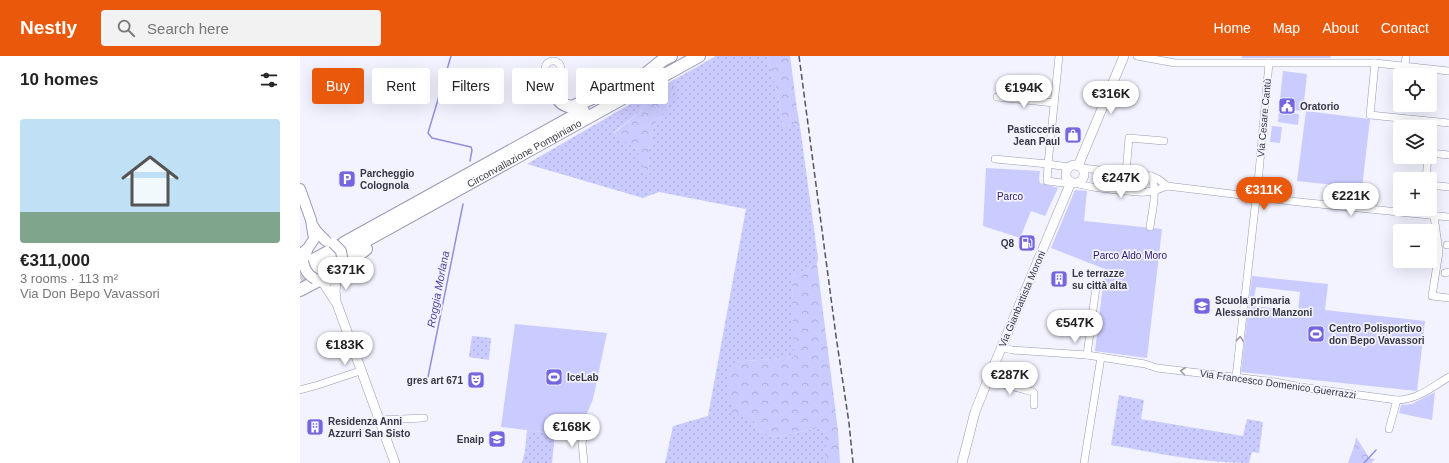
<!DOCTYPE html>
<meta charset="utf-8">
<style>
body{margin:0;font-family:Arial,sans-serif;background:#f2f2f2;color:#222;height:100vh;display:flex;flex-direction:column;font-size:15px;white-space:nowrap}
*{box-sizing:border-box;margin:0}
p{font-size:13px;color:#767676}
.icon{flex:none;width:22px;height:22px;fill:none;stroke:currentColor;stroke-width:2;stroke-linecap:round;stroke-linejoin:round}
.map{position:relative;flex:1;overflow:hidden}
.drawer{display:flex;flex-direction:column;background:#fff;width:300px}
.drawer>*{flex:none}
.guide{position:absolute;left:12px;top:12px;width:380px;height:36px;display:flex;gap:8px}
.buttons{position:absolute;left:1093px;top:12px;display:grid;gap:8px}
.buttons a{display:grid;place-items:center;width:44px;height:44px;border-radius:4px;background:#fff;box-shadow:0 4px 16px #0002;font-size:20px}
.price{position:absolute;translate:-50% -34px;padding:0 9px;border-radius:14px;background:#fff;color:#222;font-size:13px;line-height:26px;filter:drop-shadow(0 1px 2px #0008)}
.price::after{content:'';position:absolute;left:50%;top:24px;width:12px;height:9px;margin-left:-6px;background:inherit;clip-path:polygon(0 0,100% 0,50% 100%)}
.price.active{background:#ea580c;color:#fff}
ul{padding:0;list-style:none}
li{display:grid;align-content:center;gap:8px;height:212px;padding:0 20px}
li+li{border-top:1px solid #e0e0e0}
li span{display:grid;place-items:center;height:124px;border-radius:4px;color:#555}
li>.icon{margin-inline-start:auto}
span .icon{width:72px;height:72px;fill:#fffc;stroke-width:1}
li b{font-size:17px}
h2{display:flex;justify-content:space-between;align-items:center;height:48px;padding:0 20px;font-size:17px}
.tag{padding:0 14px;border-radius:4px;background:#fff;box-shadow:0 4px 16px #0002;font-size:14px;line-height:36px}
.tag.active{background:#ea580c;color:#fff}
header{display:flex;align-items:center;gap:24px;box-sizing:border-box;height:56px;padding:0 20px;background:#ea580c;color:#fff}
header strong{font-size:19px}
nav{display:flex;gap:22px;margin-inline-start:auto;font-size:14px}
.search{width:280px;height:36px;background:#f2f2f2;display:flex;align-items:center;gap:10px;box-sizing:border-box;padding:0 14px;border-radius:4px;color:#767676;font-size:15px}
main{display:flex;flex:1;min-height:0}
.map>svg:first-child{display:block}
.grass{fill:url(#grass-dots)}
.forest{fill:url(#forest-crowns)}
.park{fill:#cacbfe;fill-rule:evenodd}
.lines{fill:none;stroke-linecap:round;stroke-linejoin:round}
.stream{stroke:#9290db;stroke-width:1.5}
.highway-tunnel{stroke:#cdced9;stroke-width:12;stroke-dasharray:12 6;stroke-linecap:butt}
.street-casing{stroke:#999ab5;stroke-width:8}
.secondary-casing{stroke:#999ab5;stroke-width:10}
.primary-casing{stroke:#999ab5;stroke-width:12}
.highway-casing{stroke:#999ab5;stroke-width:14}
.street{stroke:#fff;stroke-width:7}
.secondary{stroke:#fff;stroke-width:9}
.primary{stroke:#fff;stroke-width:10}
.highway{stroke:#fff;stroke-width:12}
.rail{stroke:#54545f;stroke-width:1.5;stroke-dasharray:6 3;stroke-linecap:butt}
.primary-bridge-casing{stroke:#999ab5;stroke-width:12;stroke-linecap:butt}
.primary-bridge{stroke:#fff;stroke-width:10}
.oneway{stroke:#9c9ca1}
.labels{text-anchor:middle;dominant-baseline:central;stroke-width:3.5;stroke-linejoin:round;paint-order:stroke}
.poi-label{font-size:10px;font-weight:bold;fill:#383843;stroke:#f2f3ff;text-anchor:start}
.street-label{font-size:10px;fill:#383843;stroke:#f2f3ff}
.park-label{font-size:10px;fill:#2b186f;stroke:#f2f3ff}
.water-label{font-size:11px;font-style:italic;fill:#4d439c;stroke:#f2f3ff}
</style>
<header>
<strong>Nestly</strong>
<div class="search"><svg class="icon" aria-label="search" viewBox="0 0 24 24"><circle cx="10" cy="10" r="6"/><path d="M15 15l6 6"/></svg>Search here</div>
<nav><a>Home</a><a>Map</a><a>About</a><a>Contact</a></nav>
</header>
<main>
<section class="drawer">
<h2>10 homes<svg class="icon" aria-label="filters" viewBox="0 0 24 24"><path d="M4 7h16M4 17h16"/><circle cx="9" cy="7" r="2"/><circle cx="15" cy="17" r="2"/></svg></h2>
<ul>
<li><span style="background:linear-gradient(#bfe0f5 75%,#7fa58c 0)"><svg class="icon" aria-label="home" viewBox="0 0 24 24"><path d="M3 11l9-7 9 7M6 9v11h12V9"/></svg></span><div><b>€311,000</b><p>3 rooms · 113 m²</p><p>Via Don Bepo Vavassori</p></div></li>
</ul>
</section>
<div class="map">
<svg width="1149" height="407" viewBox="0 0 1149 407">
<defs>
<pattern id="grass-dots" width="8" height="8" patternUnits="userSpaceOnUse"><rect width="8" height="8" fill="#cacbfe"/><path d="M2 2h.1M6 6h.1" fill="none" stroke="#aeafdb" stroke-width="1.8" stroke-linecap="round"/></pattern>
<pattern id="forest-crowns" width="20" height="18" patternUnits="userSpaceOnUse"><rect width="20" height="18" fill="#cacbfe"/><path d="M2 6a3 3 0 1 1 6 0M12 15a3 3 0 1 1 6 0" fill="none" stroke="#aeafdb"/></pattern>
</defs>
<rect width="100%" height="100%" fill="#f2f3ff"/>
<g class="grass">
<polygon points="416,0 467,0 478,38 483,71 494,68 500,71 518,202 517,208 492,221 495,301 435,306 454,365 460,375 474,381 518,372 526,376 526,407 365,407 373,370 408,360 446,153 359,136 343,142 227,108 351,36 340,56 313,77 337,93 348,122 349,94 353,71 367,53 377,22"/>
<polygon points="172,280 191,282 189,304 169,301"/>
<path d="M819 339 844 344 841 363 943 380 947 363 963 366 959 397 952 396 949 407C902 407 857 397 811 389Z"/>
<polygon points="227,374 255,378 252,407 222,407 225,395"/>
</g>
<g class="forest">
<polygon points="467,0 490,0 497,53 500,71 494,68 483,71 478,38"/>
<polygon points="377,22 367,53 353,71 349,94 348,124 337,93 313,78 340,56 351,36"/>
<polygon points="517,208 538,375 540,407 526,407 526,376 518,372 474,381 460,375 454,365 432,356 427,319 435,306 494,301 492,221"/>
<path d="M1056 381 1068 400V402L1075 403 1071 407H1048C1051 398 1055 390 1056 381Z"/>
</g>
<g class="park">
<polygon points="942,0 1031,0 1030,2 942,2"/>
<polygon points="983,15 1007,18 1003,55 979,53"/>
<polygon points="1006,55 1070,63 1062,132 997,125"/>
<polygon points="979,56 999,58 998,69 978,66"/>
<polygon points="972,70 982,71 980,87 970,86"/>
<polygon points="686,112 740,115 739,122 740,127 758,132 745,160 731,155 720,182 683,170"/>
<polygon points="775,134 787,135 784,165 862,173 847,302 795,295 805,213 751,192"/>
<path d="M952 220 1028 228 1025 254 1125 265 1117 335 941 316ZM956 231 1000 236 998 255 953 250Z"/>
<polygon points="215,268 307,277 293,343 278,379 267,377 266,379 201,371"/>
<polygon points="1135,336 1132,364 1099,357 1101,349 1112,348"/>
</g>
<g class="lines">
<g class="stream">
<polyline points="151,0 128,77 132,82 171,91 172,94 170,105"/>
<polyline points="128,321 163,148"/>
<polyline points="1064,407 1076,394"/>
</g>
<polyline class="highway-tunnel" points="0,222 12,215"/>
<g class="street-casing">
<g id="street">
<polyline points="837,0 875,7 1075,7 1149,15"/>
<circle cx="253" cy="13" r="8"/>
<polyline points="1075,7 1070,59 1149,67"/>
<polyline points="1105,11 1106,0"/>
<polyline points="697,41 754,47"/>
<polyline points="1130,85 1132,66"/>
<polyline points="1130,97 1149,99"/>
<polyline points="695,103 748,108 759,0"/>
<polyline points="782,112 851,120 858,123 867,130"/>
<polyline points="826,117 829,82 864,85"/>
<polyline points="1126,123 1128,101"/>
<polyline points="769,125 763,127 747,125 748,108 768,111 773,109"/>
<path d="M777 127C782 131 837 137 845 136 853 136 860 133 867 130L999 146 1149 161"/>
<polyline points="1130,129 1149,131"/>
<polyline points="814,133 812,125 817,116"/>
<polyline points="1134,160 1139,196 1132,240 1149,242"/>
<path d="M850 171C852 155 858 135 851 120"/>
<polyline points="1147,189 1149,189"/>
<polyline points="1145,217 1149,216"/>
<path d="M701 291 712 294 787 299 845 308 857 312 975 326 1007 332 1097 344C1117 344 1132 331 1149 321"/>
<polyline points="787,299 796,231"/>
<polyline points="936,321 959,116 969,7"/>
<polyline points="688,324 733,336 734,337 734,349"/>
<polyline points="0,334 18,329 60,315"/>
<polyline points="79,364 124,362"/>
<polyline points="1089,373 1097,344"/>
<polyline points="284,407 282,387 284,380"/>
<polyline points="784,407 801,301"/>
</g>
</g>
<g class="secondary-casing">
<g id="secondary">
<circle cx="775" cy="118" r="9"/>
<polyline points="778,110 824,0"/>
<polyline points="22,225 37,248 95,407"/>
<polyline points="36,244 35,234 37,220"/>
<polyline points="662,407 675,356 687,326 771,126"/>
</g>
</g>
<g class="primary-casing">
<g id="primary">
<polyline points="0,133 11,164 14,183 6,195 4,202"/>
<polyline points="13,170 17,176 26,185"/>
<path d="M15 223C29 228 41 221 43 207"/>
</g>
</g>
<g class="highway-casing">
<g id="highway">
<path d="M260 18C259 32 250 47 272 51L299 39 337 25 363 4 371 0"/>
<polyline points="44,187 283,55"/>
<path id="s1" d="M49 194 399 0"/>
<polyline points="0,201 6,195"/>
<polyline points="8,207 30,195"/>
<polyline points="43,210 66,193"/>
<polyline points="12,215 37,201"/>
<polyline points="0,234 19,224"/>
</g>
</g>
<use href="#street" class="street"/>
<use href="#secondary" class="secondary"/>
<use href="#primary" class="primary"/>
<use href="#highway" class="highway"/>
<polyline class="rail" points="499,0 536,280 549,367 553,407"/>
<g class="primary-bridge-casing">
<g id="primary-bridge">
<polyline points="33,187 41,195 43,207"/>
<path d="M3 205C4 213 8 219 15 223"/>
</g>
</g>
<use href="#primary-bridge" class="primary-bridge"/>
</g>
<defs><path id="oneway-chevron" d="M-2-3.5L2.5 0L-2 3.5" fill="none" stroke-width="1.6" stroke-linecap="round" stroke-linejoin="round"/></defs>
<g class="oneway">
<use href="#oneway-chevron" transform="translate(940 283) rotate(-84)"/>
<use href="#oneway-chevron" transform="translate(883 315) rotate(-173)"/>
</g>
<defs>
<g id="civic-square" transform="scale(0.9)"><rect x="-9" y="-9" width="18" height="18" rx="4" fill="#7366e0" stroke="#f2f3ff"/><path d="M-.6-6.5H3V-4.5H.6V-3L4-1V1h2V6H-6V1h2V-1L-.6-3ZM-1.2 2.5V6h2.4V2.5Z" fill="#fff"/></g>
<g id="shop-square" transform="scale(0.9)"><rect x="-9" y="-9" width="18" height="18" rx="4" fill="#7366e0" stroke="#f2f3ff"/><path d="M-5-2.5h2.3a2.7 3.5 0 0 1 5.4 0H5L5.5 6h-11ZM-1.5-2.5h3a1.5 2.3 0 0 0-3 0Z" fill="#fff"/></g>
<g id="parking-square" transform="scale(0.9)"><rect x="-9" y="-9" width="18" height="18" rx="4" fill="#7366e0" stroke="#f2f3ff"/><path d="M-3.5-5.5H1a3.5 3.5 0 0 1 0 7H-1V5.5H-3.5ZM-1-3.4V-.6H.8a1.4 1.4 0 0 0 0-2.8Z" fill="#fff"/></g>
<g id="fuel-square" transform="scale(0.9)"><rect x="-9" y="-9" width="18" height="18" rx="4" fill="#7366e0" stroke="#f2f3ff"/><path d="M-5.5-6h7V0h2V4h1.3V-2.5L3-4.5l.8-.8L6-3V5H2.5V1h-1V6h-7ZM-4.2-4.7v3.2H.2V-4.7Z" fill="#fff"/></g>
<g id="building-square" transform="scale(0.9)"><rect x="-9" y="-9" width="18" height="18" rx="4" fill="#7366e0" stroke="#f2f3ff"/><path d="M-4-6H4V6H1V3H-1V6H-4ZM-2.5-4.3h1.7v1.8h-1.7ZM.8-4.3h1.7v1.8H.8ZM-2.5-1h1.7V.8h-1.7ZM.8-1h1.7V.8H.8Z" fill="#fff"/></g>
<g id="school-square" transform="scale(0.9)"><rect x="-9" y="-9" width="18" height="18" rx="4" fill="#7366e0" stroke="#f2f3ff"/><path d="M0-5L7-2L0 1L-7-2ZM-4 1L0 2.5L4 1V4Q0 6-4 4Z" fill="#fff"/></g>
<g id="stadium-square" transform="scale(0.9)"><rect x="-9" y="-9" width="18" height="18" rx="4" fill="#7366e0" stroke="#f2f3ff"/><path d="M0-5a6.5 5 0 1 0 0 10a6.5 5 0 1 0 0-10ZM-3.5-1.8h7v3.6h-7Z" fill="#fff"/></g>
<g id="theatre-square" transform="scale(0.9)"><rect x="-9" y="-9" width="18" height="18" rx="4" fill="#7366e0" stroke="#f2f3ff"/><path d="M-5-5.5Q0-4 5-5.5V0Q5 5 0 6Q-5 5-5 0ZM-3.3-2.5H-1v1.5H-3.3ZM1-2.5H3.3v1.5H1ZM-2.8 1Q0 5.5 2.8 1Z" fill="#fff"/></g>
</defs>
<g fill-rule="evenodd">
<use href="#civic-square" x="987" y="50"/>
<use href="#shop-square" x="773" y="79"/>
<use href="#parking-square" x="47" y="123"/>
<use href="#fuel-square" x="727" y="187"/>
<use href="#building-square" x="759" y="223"/>
<use href="#school-square" x="902" y="250"/>
<use href="#stadium-square" x="1016" y="278"/>
<use href="#stadium-square" x="254" y="321"/>
<use href="#theatre-square" x="176" y="324"/>
<use href="#building-square" x="15" y="371"/>
<use href="#school-square" x="197" y="383"/>
</g>
<g class="labels">
<g class="poi-label">
<text x="1000" y="50">Oratorio</text>
<text x="760" y="73" text-anchor="end">Pasticceria<tspan x="760" dy="12">Jean Paul</tspan></text>
<text x="60" y="117">Parcheggio<tspan x="60" dy="12">Colognola</tspan></text>
<text x="714" y="187" text-anchor="end">Q8</text>
<text x="772" y="217">Le terrazze<tspan x="772" dy="12">su città alta</tspan></text>
<text x="915" y="244">Scuola primaria<tspan x="915" dy="12">Alessandro Manzoni</tspan></text>
<text x="1029" y="272">Centro Polisportivo<tspan x="1029" dy="12">don Bepo Vavassori</tspan></text>
<text x="267" y="321">IceLab</text>
<text x="163" y="324" text-anchor="end">gres art 671</text>
<text x="28" y="365">Residenza Anni<tspan x="28" dy="12">Azzurri San Sisto</tspan></text>
<text x="184" y="383" text-anchor="end">Enaip</text>
</g>
<g class="street-label">
<text transform="translate(964 62) rotate(-85)">Via Cesare Cantù</text>
<text stroke="none"><textPath href="#s1" startOffset="200">Circonvallazione Pompiniano</textPath></text>
<text transform="translate(722 243) rotate(-67)">Via Gianbattista Moroni</text>
<text transform="translate(978 328) rotate(8)">Via Francesco Domenico Guerrazzi</text>
</g>
<g class="park-label">
<text x="710" y="140">Parco</text>
<text x="830" y="199">Parco Aldo Moro</text>
</g>
<g class="water-label">
<text transform="translate(138 233) rotate(-79)">Roggia Morlana</text>
</g>
</g>
</svg>
<div class="buttons">
<a><svg class="icon" aria-label="locate" viewBox="0 0 24 24"><circle cx="12" cy="12" r="6"/><path d="M12 2v4M12 18v4M2 12h4M18 12h4"/></svg></a>
<a><svg class="icon" aria-label="layers" viewBox="0 0 24 24"><path d="M12 4l9 5-9 5-9-5zM3 14l9 5 9-5"/></svg></a>
<a>+</a>
<a>−</a>
</div>
<b class="price" style="left:724px;top:53px">€194K</b>
<b class="price" style="left:811px;top:59px">€316K</b>
<b class="price" style="left:821px;top:143px">€247K</b>
<b class="price active" style="left:964px;top:155px">€311K</b>
<b class="price" style="left:1051px;top:161px">€221K</b>
<b class="price" style="left:46px;top:235px">€371K</b>
<b class="price" style="left:775px;top:288px">€547K</b>
<b class="price" style="left:45px;top:310px">€183K</b>
<b class="price" style="left:710px;top:340px">€287K</b>
<b class="price" style="left:272px;top:392px">€168K</b>
<div class="guide">
<a class="tag active">Buy</a>
<a class="tag">Rent</a>
<a class="tag">Filters</a>
<a class="tag">New</a>
<a class="tag">Apartment</a>
</div>
</div>
</main>
